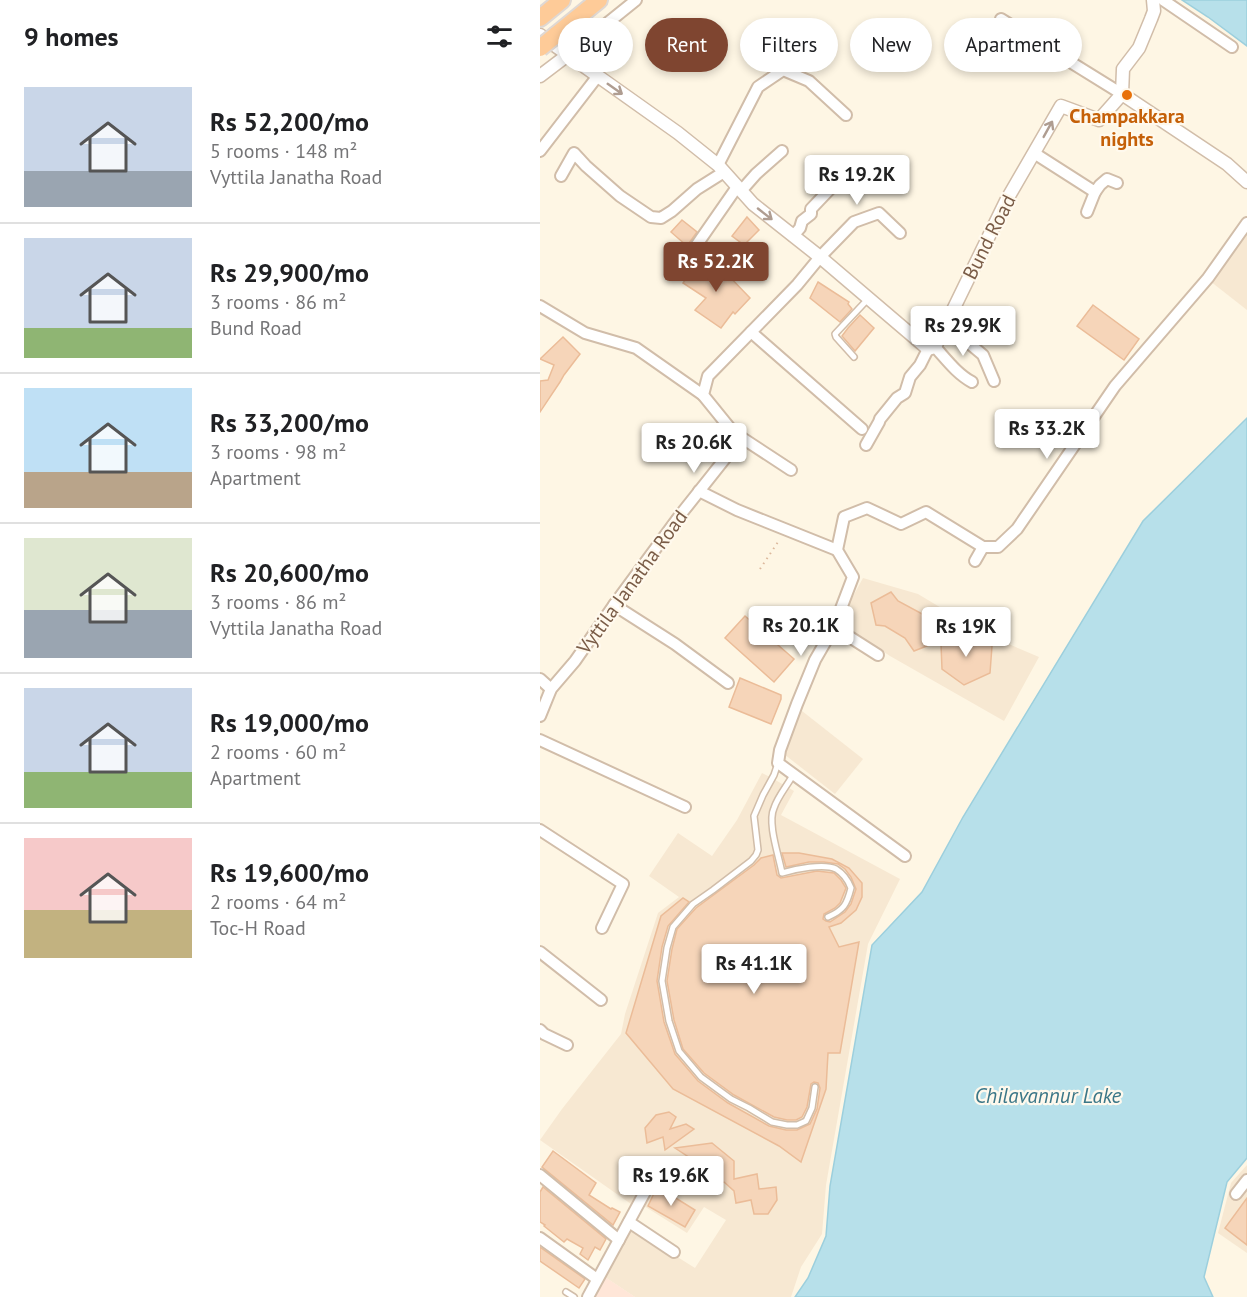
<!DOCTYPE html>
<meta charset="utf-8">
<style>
body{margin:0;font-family:"PT Sans",sans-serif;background:#f2f2f2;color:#202124;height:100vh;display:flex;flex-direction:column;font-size:22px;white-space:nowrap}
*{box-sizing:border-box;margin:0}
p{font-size:20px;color:#757577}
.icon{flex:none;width:33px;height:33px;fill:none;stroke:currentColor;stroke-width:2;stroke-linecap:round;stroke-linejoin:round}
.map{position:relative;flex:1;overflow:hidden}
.side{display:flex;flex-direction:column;background:#fff;width:540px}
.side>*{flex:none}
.banner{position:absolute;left:18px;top:18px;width:570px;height:54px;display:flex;gap:12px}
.price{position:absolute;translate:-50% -51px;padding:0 14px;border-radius:6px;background:#fff;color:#222;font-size:20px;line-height:39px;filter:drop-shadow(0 2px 3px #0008)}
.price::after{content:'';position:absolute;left:50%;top:36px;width:18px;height:14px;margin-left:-9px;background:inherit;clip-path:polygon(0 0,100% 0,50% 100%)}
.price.selected{background:#7f4530;color:#fff}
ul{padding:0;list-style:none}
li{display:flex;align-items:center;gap:18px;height:150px;padding:0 24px}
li+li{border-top:2px solid #e0e0e0}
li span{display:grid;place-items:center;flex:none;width:168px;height:120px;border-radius:0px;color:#555}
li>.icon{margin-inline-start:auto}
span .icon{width:72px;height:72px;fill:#fffc;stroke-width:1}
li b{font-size:26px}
h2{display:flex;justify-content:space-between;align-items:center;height:72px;padding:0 24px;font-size:26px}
.chip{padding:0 21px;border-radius:27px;background:#fff;box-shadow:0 3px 9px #0003;font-size:21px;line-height:54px}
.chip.selected{background:#7f4530;color:#fff}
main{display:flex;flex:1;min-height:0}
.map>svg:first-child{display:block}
.residential{fill:#f7e8d2}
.commercial{fill:#ffe6d8}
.water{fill:#b7e0ea;stroke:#9ccfdd;stroke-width:1.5}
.building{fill:#f6d5b9;stroke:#ebbc98;stroke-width:1.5}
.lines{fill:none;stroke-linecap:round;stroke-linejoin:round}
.service-casing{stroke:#d1bda9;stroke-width:8}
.minor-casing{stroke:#d1bda9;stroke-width:14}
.tertiary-casing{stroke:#d1bda9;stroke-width:15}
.trunk-casing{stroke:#dfd8d3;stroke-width:20}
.path{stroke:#dcb89c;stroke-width:2;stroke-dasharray:1.5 4.5;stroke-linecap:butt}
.service{stroke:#fff;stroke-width:5}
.minor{stroke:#fff;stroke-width:10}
.tertiary{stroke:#fff;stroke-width:12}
.trunk{stroke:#fecb98;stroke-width:16}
.trunk-bridge-casing{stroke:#dfd8d3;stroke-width:20;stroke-linecap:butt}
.trunk-bridge{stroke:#fecb98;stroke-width:16}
.oneway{stroke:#af9d91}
.food-dot{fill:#e8710a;stroke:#fff9ed;stroke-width:2}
.labels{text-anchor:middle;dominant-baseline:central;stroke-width:4.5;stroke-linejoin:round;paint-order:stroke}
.food-label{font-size:20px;font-weight:bold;fill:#c56008;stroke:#fff9ed}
.street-label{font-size:20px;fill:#7a5c47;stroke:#fff9ed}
.water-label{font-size:21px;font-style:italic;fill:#3b7788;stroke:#fff9ed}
</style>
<main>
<section class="side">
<h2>9 homes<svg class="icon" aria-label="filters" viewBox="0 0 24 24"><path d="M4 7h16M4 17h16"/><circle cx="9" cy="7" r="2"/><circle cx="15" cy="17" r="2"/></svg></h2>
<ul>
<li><span style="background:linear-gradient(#c9d6e8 70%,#9aa5b1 0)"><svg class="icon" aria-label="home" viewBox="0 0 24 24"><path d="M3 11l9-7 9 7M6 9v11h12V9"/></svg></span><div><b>Rs 52,200/mo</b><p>5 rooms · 148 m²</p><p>Vyttila Janatha Road</p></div></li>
<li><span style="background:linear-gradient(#c9d6e8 75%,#8fb573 0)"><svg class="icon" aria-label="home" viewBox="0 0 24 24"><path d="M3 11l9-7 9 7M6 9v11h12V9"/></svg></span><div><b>Rs 29,900/mo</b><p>3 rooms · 86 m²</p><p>Bund Road</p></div></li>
<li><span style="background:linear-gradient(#bfe0f5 70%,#b9a48a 0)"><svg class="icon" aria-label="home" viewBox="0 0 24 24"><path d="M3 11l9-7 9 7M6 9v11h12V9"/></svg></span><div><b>Rs 33,200/mo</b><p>3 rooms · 98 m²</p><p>Apartment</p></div></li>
<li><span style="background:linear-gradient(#dfe7d0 60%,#9aa5b1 0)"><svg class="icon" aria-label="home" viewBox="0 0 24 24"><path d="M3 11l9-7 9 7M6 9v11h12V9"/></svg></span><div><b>Rs 20,600/mo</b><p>3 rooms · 86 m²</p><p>Vyttila Janatha Road</p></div></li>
<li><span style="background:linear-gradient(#c9d6e8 70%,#8fb573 0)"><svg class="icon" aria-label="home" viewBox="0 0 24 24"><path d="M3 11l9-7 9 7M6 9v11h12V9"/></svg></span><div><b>Rs 19,000/mo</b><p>2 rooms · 60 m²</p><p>Apartment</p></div></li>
<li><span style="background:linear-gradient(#f6c9c9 60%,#c2b280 0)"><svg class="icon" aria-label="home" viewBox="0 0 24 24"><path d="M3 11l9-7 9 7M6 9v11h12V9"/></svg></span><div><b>Rs 19,600/mo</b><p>2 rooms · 64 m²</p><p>Toc-H Road</p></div></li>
</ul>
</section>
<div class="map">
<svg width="707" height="1297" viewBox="0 0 707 1297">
<rect width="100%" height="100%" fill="#fef6e4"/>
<g class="residential">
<polygon points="707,234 707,310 670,281"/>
<polygon points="323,578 378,594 443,633 499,657 464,721 350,656 299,622"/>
<polygon points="262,711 323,759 295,794 235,747"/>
<polygon points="222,773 232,778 254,791 241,815 360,879 328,944 286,1185 282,1234 261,1267 251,1297 95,1297 65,1277 89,1232 96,1231 155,1268 186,1220 164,1207 147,1233 104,1206 118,1178 108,1172 91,1204 0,1140 22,1109 81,1034 85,1014 118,913 139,897 109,876 138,833 172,856 197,820"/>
<polygon points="707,1165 707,1253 678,1233 691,1183"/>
</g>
<polygon class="commercial" points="65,1277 95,1297 55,1297"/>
<g class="water">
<polygon points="642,0 707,0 707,46 668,17"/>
<polygon points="707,418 707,1158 687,1182 664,1277 673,1297 255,1297 268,1278 286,1236 290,1186 332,945 382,892 423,817 603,521"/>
</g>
<g class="building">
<polygon points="207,217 219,230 204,245 192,236"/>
<polygon points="142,220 157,232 147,246 131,232"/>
<polygon points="157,257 181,279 185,272 210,298 195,314 193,312 181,328 155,310 166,298 143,283 152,270 150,268"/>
<polygon points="278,282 309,302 308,304 312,309 300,322 270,298"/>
<polygon points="553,305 599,339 584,360 537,326"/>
<polygon points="320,315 334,328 315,351 302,336 308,328"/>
<polygon points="23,337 40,354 24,375 20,382 0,412 0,381 8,380 14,365 0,359"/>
<polygon points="351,592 358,601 384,615 398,616 397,642 374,651 365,638 345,626 336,625 331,603"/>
<polygon points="205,616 254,659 234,682 185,638"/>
<polygon points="427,632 452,646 450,673 424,685 402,669 401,644"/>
<polygon points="200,678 241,695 241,699 231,724 189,707"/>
<polygon points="242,853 259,853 292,859 309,868 322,883 322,897 316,910 301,923 289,927 299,947 319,942 300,1053 288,1053 286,1089 261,1162 239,1146 133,1089 86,1033 121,916 143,898 149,902 128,926 122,947 117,981 124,1022 135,1054 158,1081 188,1103 229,1126 246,1130 257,1130 270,1124 277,1109 280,1088 278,1083 274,1082 271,1084 267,1107 262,1117 256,1120 247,1120 234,1117 194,1095 164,1073 143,1049 134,1020 127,981 132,949 137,929 156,908 214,865 221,858 233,855 237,875 241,878 277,871 294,873 301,880 306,888 300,903 295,908 284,914 283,919 286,921 290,922 305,912 311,904 316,889 311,877 305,869 298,864 284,862 269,862 246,867"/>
<polygon points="129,1112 136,1117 130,1129 146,1124 154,1129 125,1150 123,1137 107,1143 105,1128 116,1115"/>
<polygon points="172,1143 194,1161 194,1179 217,1174 219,1189 236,1187 237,1200 228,1214 214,1214 211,1200 196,1203 194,1191 184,1182 170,1186 169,1167 152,1173 150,1158 135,1148"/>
<polygon points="13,1151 56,1183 49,1195 71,1209 72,1208 80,1212 73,1225 2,1167"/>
<polygon points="3,1187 66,1239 60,1250 55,1247 48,1260 40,1254 43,1248 27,1239 24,1242 4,1226 5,1225 0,1222 0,1192"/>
<polygon points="117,1187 135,1196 134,1197 155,1210 145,1227 108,1206"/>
<polygon points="707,1198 707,1245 685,1228"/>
<polygon points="0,1247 45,1279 39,1288 0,1261"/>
</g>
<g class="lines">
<g class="service-casing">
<g id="service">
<polyline points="314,357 296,337 295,334 328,299"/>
<polyline points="238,763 234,775 223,795 214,816 218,850 216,855 211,861 173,890 153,904 133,927 127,948 122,981 129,1021 139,1051 161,1077 191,1099 209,1108 232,1122 247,1125 257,1125 266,1121 272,1108 275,1087"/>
<path d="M253 775C247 786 238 796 234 808 227 823 239 856 242 873 255 869 284 863 296 869 304 874 308 880 311 888 307 904 304 910 288 917"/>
<polyline points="26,1292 34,1297"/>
</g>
</g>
<g class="minor-casing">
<g id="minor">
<polyline points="623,0 692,47"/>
<polyline points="461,19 582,94"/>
<polyline points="29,54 96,0"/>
<polyline points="0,151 57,77"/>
<polyline points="494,153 555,192 560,185 567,179 577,183"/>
<polyline points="178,165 218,87 243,70 269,81 306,115"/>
<polyline points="21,176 34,153 46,166 80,196 111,217 121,218 132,211 157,189 184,172"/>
<polyline points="201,191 216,174 242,151"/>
<polyline points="547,212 555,192"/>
<polyline points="253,236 260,228 262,221 271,214 271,209 290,189 292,185"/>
<polyline points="140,269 197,187"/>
<polyline points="0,306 45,333 96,348 163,395"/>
<polyline points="406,324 443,355 454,381"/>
<polyline points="211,332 322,429"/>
<path d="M395 347C406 359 417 374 432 382"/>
<polyline points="193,432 251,470"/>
<polyline points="326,445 339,422 340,419 357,398 365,393 370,377 380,365 388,349"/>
<polyline points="159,491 197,510 297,550"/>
<polyline points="435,561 443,547"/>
<polyline points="74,605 135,644 188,683"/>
<polyline points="294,627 338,655"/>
<polyline points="0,679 11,689"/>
<polyline points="0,716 11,689 35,661 74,605 141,514 195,446 193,432 163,395 168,376 257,285 280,257 314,222 339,213 360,233"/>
<polyline points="0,740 145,807"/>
<polyline points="0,830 83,884 62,928"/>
<polyline points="365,856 238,763 240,750 257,704 275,660 294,627 313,577 297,550 304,517 327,508 361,524 386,512 443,547 458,547 477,529 575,386 668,278 707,223"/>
<polyline points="0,952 61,1000"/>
<polyline points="0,1030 4,1034 27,1045"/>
<polyline points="0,1175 79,1240"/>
<polyline points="696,1194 707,1180"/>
<polyline points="89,1222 134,1252"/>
<polyline points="0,1238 57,1279"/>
<polyline points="48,1297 112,1179"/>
</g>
</g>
<g class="tertiary-casing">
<g id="tertiary">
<polyline points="0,35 138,133 178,165 213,204 280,257 388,349 395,347 466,201 521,106 559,120 582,94"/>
<polyline points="0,76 29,54"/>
<polyline points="582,94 687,164 707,182"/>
<polyline points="582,94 583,69 599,48 611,19 614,11 613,0"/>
</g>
</g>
<g class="trunk-casing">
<g id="trunk">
<polyline points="0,18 22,0"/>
<polyline points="16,35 59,0"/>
</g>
</g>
<polyline class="path" points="220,569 240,539"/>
<use href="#service" class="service"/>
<use href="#minor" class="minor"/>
<use href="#tertiary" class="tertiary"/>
<use href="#trunk" class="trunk"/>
<g class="trunk-bridge-casing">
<polyline id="trunk-bridge" points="0,48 16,35"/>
</g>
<use href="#trunk-bridge" class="trunk-bridge"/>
</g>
<defs><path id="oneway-shaft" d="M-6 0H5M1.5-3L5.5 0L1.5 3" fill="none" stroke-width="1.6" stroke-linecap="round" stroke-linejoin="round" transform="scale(1.5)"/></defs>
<g class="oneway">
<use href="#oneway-shaft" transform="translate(75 89) rotate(35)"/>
<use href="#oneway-shaft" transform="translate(508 129) rotate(-61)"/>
<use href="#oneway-shaft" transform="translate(225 214) rotate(38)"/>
</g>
<circle class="food-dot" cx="587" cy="95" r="6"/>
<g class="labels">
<g class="food-label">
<text x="587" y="116">Champakkara<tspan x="587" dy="23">nights</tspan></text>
</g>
<g class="street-label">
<text transform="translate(449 237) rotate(-63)">Bund Road</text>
<text transform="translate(92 582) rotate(-54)">Vyttila Janatha Road</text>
</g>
<g class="water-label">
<text x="508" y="1095">Chilavannur Lake</text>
</g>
</g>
</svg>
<b class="price" style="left:317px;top:206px">Rs 19.2K</b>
<b class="price selected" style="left:176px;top:293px">Rs 52.2K</b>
<b class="price" style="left:423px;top:357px">Rs 29.9K</b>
<b class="price" style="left:507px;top:460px">Rs 33.2K</b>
<b class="price" style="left:154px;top:474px">Rs 20.6K</b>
<b class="price" style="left:261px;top:657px">Rs 20.1K</b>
<b class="price" style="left:426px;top:658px">Rs 19K</b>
<b class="price" style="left:214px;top:995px">Rs 41.1K</b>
<b class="price" style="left:131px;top:1207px">Rs 19.6K</b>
<div class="banner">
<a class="chip">Buy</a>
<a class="chip selected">Rent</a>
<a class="chip">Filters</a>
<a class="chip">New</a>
<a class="chip">Apartment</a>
</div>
</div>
</main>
